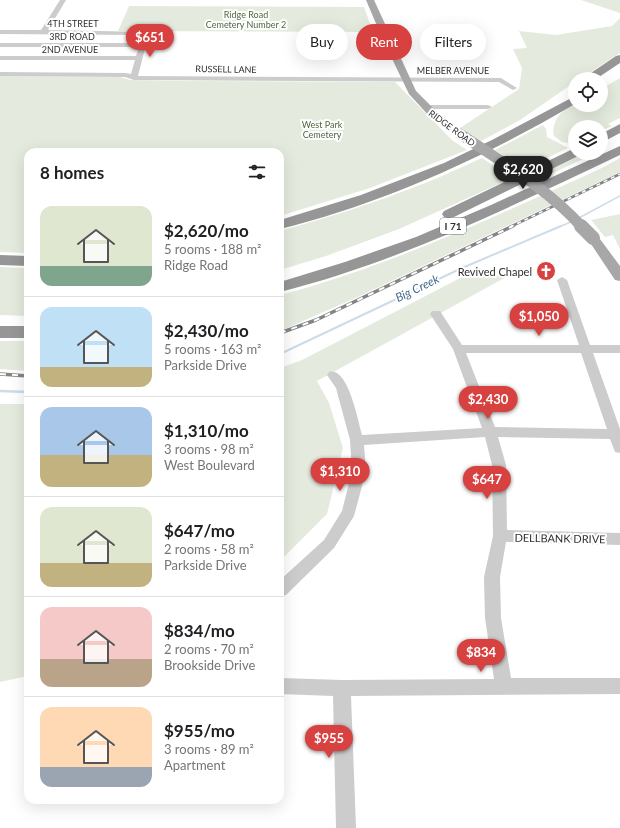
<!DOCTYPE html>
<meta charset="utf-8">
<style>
body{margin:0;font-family:Lato,sans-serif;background:#f6f6f6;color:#202124;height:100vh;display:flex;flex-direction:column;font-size:15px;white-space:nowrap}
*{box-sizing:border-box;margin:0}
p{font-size:13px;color:#757577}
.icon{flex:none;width:22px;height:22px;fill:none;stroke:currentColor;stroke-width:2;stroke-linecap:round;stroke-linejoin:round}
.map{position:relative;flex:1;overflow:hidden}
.sheet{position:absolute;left:24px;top:148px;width:260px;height:656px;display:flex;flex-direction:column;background:#fff;border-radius:12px;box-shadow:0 4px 16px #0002}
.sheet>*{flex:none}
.top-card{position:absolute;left:296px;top:24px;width:264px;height:36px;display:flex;gap:8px}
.tools{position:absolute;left:568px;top:72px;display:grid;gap:8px}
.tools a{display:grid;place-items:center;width:40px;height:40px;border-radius:50%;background:#fff;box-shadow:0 4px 16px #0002;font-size:20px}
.price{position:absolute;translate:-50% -34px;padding:0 9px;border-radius:14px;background:#d74140;color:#fff;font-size:13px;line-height:26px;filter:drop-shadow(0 1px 2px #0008)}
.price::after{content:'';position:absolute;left:50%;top:24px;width:12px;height:9px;margin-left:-6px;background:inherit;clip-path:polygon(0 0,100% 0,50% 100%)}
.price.on{background:#222;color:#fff}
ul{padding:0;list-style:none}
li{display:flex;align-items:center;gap:12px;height:100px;padding:0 16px}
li+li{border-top:1px solid #e0e0e0}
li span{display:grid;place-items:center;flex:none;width:112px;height:80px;border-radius:12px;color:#555}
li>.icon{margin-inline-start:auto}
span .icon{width:48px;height:48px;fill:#fffc;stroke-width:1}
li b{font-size:17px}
h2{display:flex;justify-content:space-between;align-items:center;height:48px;padding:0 16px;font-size:17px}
.chip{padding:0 14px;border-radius:18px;background:#fff;box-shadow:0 4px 16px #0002;font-size:14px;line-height:36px}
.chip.on{background:#d74140;color:#fff}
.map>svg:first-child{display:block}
.green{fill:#e4ebde}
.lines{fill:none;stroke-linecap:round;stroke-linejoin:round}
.stream-far2{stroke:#ccdce9;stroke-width:1.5}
.stream-far1{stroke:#ccdce9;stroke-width:2}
.stream{stroke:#ccdce9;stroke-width:2.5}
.minor{fill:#ccc;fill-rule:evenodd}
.major{fill:#a7a7a7;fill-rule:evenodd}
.highway{fill:#969696;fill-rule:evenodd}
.rail-far1-casing{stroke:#848484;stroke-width:2.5}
.rail-casing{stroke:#848484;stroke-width:3.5}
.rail-far1{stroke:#fff;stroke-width:1.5;stroke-dasharray:4;stroke-linecap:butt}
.rail{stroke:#fff;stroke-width:2;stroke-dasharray:6;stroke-linecap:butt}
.major-bridge-far1{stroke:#a7a7a7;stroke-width:11}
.major-bridge{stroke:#a7a7a7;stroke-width:14}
.labels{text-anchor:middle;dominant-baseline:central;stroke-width:4;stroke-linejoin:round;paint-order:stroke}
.far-park-label{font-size:9px;fill:#4f6840;stroke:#fff}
.far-street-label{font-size:9px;fill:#2f2f2f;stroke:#fff}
.shield{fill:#fff;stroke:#6d6d6d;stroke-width:1}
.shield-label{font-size:10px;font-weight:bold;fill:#2f2f2f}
.poi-label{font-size:11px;fill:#2f2f2f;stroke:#fff;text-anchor:end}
.street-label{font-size:11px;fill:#2f2f2f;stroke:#fff}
.water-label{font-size:12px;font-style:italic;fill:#436a8b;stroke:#fff}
</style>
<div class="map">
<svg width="620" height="828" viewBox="0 0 620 828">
<rect width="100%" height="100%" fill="#fff"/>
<g class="green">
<polygon points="581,0 620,0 620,13"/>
<polygon points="129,6 364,7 373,32 118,31"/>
<polygon points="620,18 620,53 580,79 575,79 575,82 520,120 481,141 460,128 519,89 522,68 513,49 527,48 519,31 556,35 612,26"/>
<polygon points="0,76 120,77 130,80 182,81 395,82 452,140 467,150 370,188 280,216 280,152 28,152 28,253 0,252"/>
<path d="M620 78V118L608 124 612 126 601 131V127H575V144L562 142 554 136C551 122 561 109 575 105 582 103 593 105 601 105V89Z"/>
<polygon points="543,125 546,129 547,137 568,148 523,169 495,150"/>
<polygon points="583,153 595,153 539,180 534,177"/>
<path d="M482 158 512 178 399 229 326 256 280 270V231C327 218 374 203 420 185 441 177 461 167 482 158Z"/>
<path d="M620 158V172L360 296 280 331V295C391 266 495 216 600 169Z"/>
<polygon points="620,214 620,249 613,235 605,237 591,220"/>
<polygon points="0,267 28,268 28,316 0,315"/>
<polygon points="468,274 508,276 317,381 329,403 343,448 327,514 280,561 280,368 302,360"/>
<polygon points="0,341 28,341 28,371 0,369"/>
<polygon points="0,404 28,404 28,676 0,682"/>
</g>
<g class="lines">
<g class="stream-far2">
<polyline points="577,219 620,196"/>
<polyline points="559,227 573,221"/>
</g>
<polyline class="stream-far1" points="280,354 462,268 561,226"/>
<polyline class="stream" points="0,391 28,392"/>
<g class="minor">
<polygon points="60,0 66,0 48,30 148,32 149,33 138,76 501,78 517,88 513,90 499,82 134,80 125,77 0,76 0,72 126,73 131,74 135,60 0,60 0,56 136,56 139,47 0,47 0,43 140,43 142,35 0,34 0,30 41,30"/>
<polygon points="422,105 488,105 492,107 488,109 422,109"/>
<path d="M562 277 567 280 590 345H620V353H593L620 429V453L615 452 610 439 498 437 506 465 507 530 620 533V545L506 542 500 577 501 618 511 678H620V694L351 696 356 828H336L333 696 280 694V678L342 680 494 679 485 618 484 577 493 536 492 465 485 437 364 445 366 471 354 516 334 548 286 595 280 597V580L324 540 342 511 352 471 350 440 336 388 327 375 329 372C348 366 358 421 362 435L482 428 453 349 430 314 432 311H440L462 345H579L557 280ZM466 353H581L607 429 495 427Z"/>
</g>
<g class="major">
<polygon points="366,0 374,0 416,91 438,113 464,132 465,134 464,136 456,136 430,117 409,94 383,40"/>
<polygon points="593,234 597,235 620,266 620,281 615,280 587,238 589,235"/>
</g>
<g class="highway">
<polygon points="620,55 620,63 596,79 582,79 616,56"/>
<path d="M575 96V104C483 158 384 203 280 229V220L361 195 444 163 492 140Z"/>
<polygon points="620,124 620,133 601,143 601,134"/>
<path d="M620 146V155C510 207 399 262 280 292V282L345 262 416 237 491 205Z"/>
<polygon points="575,148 575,153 581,153 580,155 454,217 449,218 444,217 442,214 444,211"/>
<polygon points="0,255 28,256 28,266 0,265"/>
<rect x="0" y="326" width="28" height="12"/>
</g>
<g class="rail-far1-casing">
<polyline id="rail-far1" points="510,227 620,174"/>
</g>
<g class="rail-casing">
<g id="rail">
<polyline points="280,333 316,320 513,226"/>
<polyline points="0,374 28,376"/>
</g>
</g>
<use href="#rail-far1" class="rail-far1"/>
<use href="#rail" class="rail"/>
<path class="major-bridge-far1" d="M460 134C502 162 548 189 582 227"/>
<polyline class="major-bridge" points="581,226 593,238"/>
</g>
<defs>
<g id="church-disc" transform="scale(1)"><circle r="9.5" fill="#d74140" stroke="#fff"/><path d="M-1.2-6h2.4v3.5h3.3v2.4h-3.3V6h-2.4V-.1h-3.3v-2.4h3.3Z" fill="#fff"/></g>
</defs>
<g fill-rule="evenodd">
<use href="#church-disc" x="546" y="271"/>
</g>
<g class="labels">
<g class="far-park-label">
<text x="246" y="14">Ridge Road<tspan x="246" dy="10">Cemetery Number 2</tspan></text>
<text x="322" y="124">West Park<tspan x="322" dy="10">Cemetery</tspan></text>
</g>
<g class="far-street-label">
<text x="73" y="23">4TH STREET</text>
<text x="72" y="36">3RD ROAD</text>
<text x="70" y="49">2ND AVENUE</text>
<text transform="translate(226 69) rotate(1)">RUSSELL LANE</text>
<text x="453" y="70">MELBER AVENUE</text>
<text transform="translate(452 128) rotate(36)">RIDGE ROAD</text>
</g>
<rect class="shield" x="440" y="218" width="26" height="16" rx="3"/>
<g class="shield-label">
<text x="453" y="226">I 71</text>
</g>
<g class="poi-label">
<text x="532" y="271">Revived Chapel</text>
</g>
<g class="street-label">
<text transform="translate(560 538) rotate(1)">DELLBANK DRIVE</text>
</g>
<g class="water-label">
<text transform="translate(417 288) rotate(-26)">Big Creek</text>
</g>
</g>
</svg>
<div class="tools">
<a><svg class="icon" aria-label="locate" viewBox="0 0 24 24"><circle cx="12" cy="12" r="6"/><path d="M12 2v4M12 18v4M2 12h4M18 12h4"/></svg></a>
<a><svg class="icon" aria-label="layers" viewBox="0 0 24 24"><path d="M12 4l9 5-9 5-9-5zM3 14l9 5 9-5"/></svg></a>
</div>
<b class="price" style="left:150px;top:58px">$651</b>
<b class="price on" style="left:523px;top:190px">$2,620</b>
<b class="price" style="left:539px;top:337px">$1,050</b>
<b class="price" style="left:488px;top:420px">$2,430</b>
<b class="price" style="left:340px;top:492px">$1,310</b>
<b class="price" style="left:487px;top:500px">$647</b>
<b class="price" style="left:481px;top:673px">$834</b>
<b class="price" style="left:329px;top:759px">$955</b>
<div class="top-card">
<a class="chip">Buy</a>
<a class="chip on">Rent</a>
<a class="chip">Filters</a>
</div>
<section class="sheet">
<h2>8 homes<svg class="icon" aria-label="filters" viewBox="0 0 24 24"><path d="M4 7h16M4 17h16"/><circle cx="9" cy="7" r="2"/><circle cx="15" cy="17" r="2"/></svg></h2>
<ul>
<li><span style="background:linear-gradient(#dfe7d0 75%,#7fa58c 0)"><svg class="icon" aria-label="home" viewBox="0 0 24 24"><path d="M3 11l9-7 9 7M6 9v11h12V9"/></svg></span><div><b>$2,620/mo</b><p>5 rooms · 188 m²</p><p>Ridge Road</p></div></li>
<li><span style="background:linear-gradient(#bfe0f5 75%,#c2b280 0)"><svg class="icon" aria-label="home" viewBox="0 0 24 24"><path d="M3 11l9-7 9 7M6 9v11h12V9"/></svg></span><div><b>$2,430/mo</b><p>5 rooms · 163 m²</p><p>Parkside Drive</p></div></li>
<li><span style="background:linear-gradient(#a9c7e8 60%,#c2b280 0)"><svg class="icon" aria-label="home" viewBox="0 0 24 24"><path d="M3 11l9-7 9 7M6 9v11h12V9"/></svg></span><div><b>$1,310/mo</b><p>3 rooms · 98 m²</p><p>West Boulevard</p></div></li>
<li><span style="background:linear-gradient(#dfe7d0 70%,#c2b280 0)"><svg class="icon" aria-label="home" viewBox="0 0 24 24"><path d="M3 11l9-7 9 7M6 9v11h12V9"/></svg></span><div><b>$647/mo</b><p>2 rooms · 58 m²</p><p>Parkside Drive</p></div></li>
<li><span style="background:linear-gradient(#f6c9c9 65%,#b9a48a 0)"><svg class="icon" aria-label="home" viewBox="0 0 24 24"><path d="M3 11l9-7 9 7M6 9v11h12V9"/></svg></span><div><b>$834/mo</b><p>2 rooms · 70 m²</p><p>Brookside Drive</p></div></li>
<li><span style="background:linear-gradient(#ffd9b3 75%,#9aa5b1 0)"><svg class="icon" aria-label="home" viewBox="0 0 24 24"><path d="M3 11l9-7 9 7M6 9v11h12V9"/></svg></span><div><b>$955/mo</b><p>3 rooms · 89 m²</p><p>Apartment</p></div></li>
</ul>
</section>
</div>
